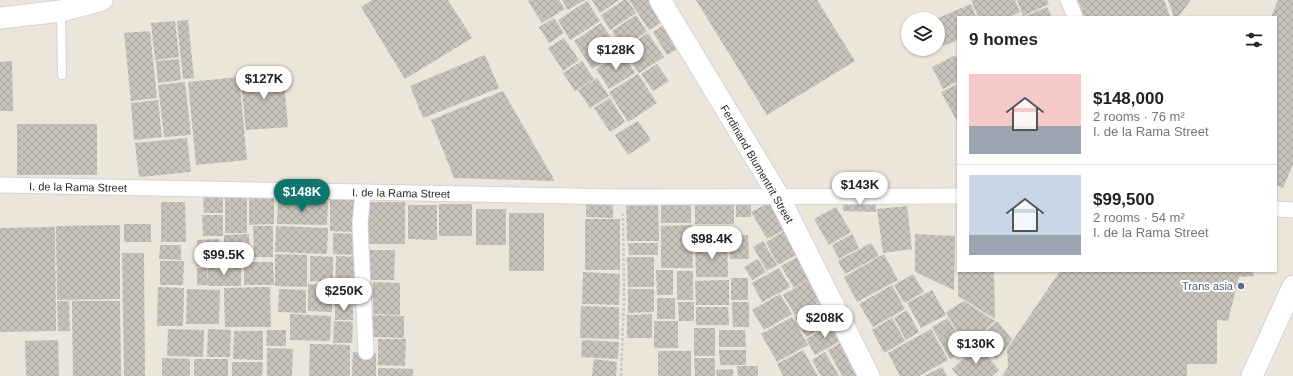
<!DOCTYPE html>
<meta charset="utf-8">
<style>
body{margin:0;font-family:Arial,sans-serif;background:#f2f2f2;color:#222;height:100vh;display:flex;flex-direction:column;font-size:15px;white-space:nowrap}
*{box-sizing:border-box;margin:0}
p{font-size:13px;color:#767676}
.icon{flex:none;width:22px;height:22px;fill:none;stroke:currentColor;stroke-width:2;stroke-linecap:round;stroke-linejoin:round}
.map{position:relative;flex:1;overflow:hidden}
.details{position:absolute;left:957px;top:16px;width:320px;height:256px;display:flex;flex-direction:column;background:#fff;border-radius:0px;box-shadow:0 1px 3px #0004}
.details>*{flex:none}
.fabs{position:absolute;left:901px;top:12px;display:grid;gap:8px}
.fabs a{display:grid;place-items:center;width:44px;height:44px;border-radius:50%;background:#fff;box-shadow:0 1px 3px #0004;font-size:20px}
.price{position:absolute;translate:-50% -34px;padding:0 9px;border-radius:14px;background:#fff;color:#222;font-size:13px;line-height:26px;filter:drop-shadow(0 1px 2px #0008)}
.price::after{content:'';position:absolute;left:50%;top:24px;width:12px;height:9px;margin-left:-6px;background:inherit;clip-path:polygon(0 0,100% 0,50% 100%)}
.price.current{background:#0f766e;color:#fff}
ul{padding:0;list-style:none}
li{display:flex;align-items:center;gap:12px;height:100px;padding:0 12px}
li+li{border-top:1px solid #e0e0e0}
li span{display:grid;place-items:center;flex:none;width:112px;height:80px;border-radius:0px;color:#555}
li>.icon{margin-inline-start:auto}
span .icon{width:48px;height:48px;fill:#fffc;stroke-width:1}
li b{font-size:17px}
h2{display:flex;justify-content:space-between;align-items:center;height:48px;padding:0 12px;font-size:17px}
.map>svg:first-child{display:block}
.building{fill:url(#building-cross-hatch)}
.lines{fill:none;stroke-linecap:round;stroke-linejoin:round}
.lane-casing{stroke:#cfd2e3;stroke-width:10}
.street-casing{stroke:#cfd2e3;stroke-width:17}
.secondary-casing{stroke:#cfd2e3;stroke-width:23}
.path{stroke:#c7c7c7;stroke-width:2.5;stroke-dasharray:3 2;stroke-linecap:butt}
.lane{stroke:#fff;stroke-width:8}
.street{stroke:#fff;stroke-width:15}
.secondary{stroke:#fff;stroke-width:21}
.service-dot{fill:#5c6f8a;stroke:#fff;stroke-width:1.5}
.labels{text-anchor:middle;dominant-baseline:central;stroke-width:4;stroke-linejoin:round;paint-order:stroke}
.street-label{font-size:11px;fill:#292929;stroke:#fff}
.service-label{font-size:11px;fill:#4e5e75;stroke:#fff;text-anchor:end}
</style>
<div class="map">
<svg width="1293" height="376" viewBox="0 0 1293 376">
<defs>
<pattern id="building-cross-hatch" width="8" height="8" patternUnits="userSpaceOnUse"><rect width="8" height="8" fill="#c7c2ba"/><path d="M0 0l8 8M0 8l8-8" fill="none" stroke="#aba7a0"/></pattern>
</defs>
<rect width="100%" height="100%" fill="#ece5da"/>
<g class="building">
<polygon points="372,0 448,0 472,38 405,79 361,7"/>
<polygon points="531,0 559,0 565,9 542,23 528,1"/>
<polygon points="562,0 585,0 568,10"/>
<polygon points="592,0 619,0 600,13"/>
<polygon points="624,0 627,0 636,13 610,30 601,15"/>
<polygon points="629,0 649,0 663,21 649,30"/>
<polygon points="696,0 817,0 855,61 767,115"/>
<polygon points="971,0 1015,0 1020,12 1009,17 978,17"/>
<polygon points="1017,0 1047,0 1049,4 1023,16"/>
<polygon points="1078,0 1164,0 1170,17 1084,17"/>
<polygon points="1168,0 1191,0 1178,17 1174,17"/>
<polygon points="1278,0 1293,0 1293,164 1283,188 1276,185 1276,17 1271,17"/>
<polygon points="587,1 600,21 570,40 558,20"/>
<polygon points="971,4 976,17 958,17 958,40 943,46 938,34 938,18"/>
<polygon points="1047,7 1052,17 1023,17"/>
<polygon points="636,15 647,32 622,47 612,31"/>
<polygon points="554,18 564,33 549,43 539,27"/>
<polygon points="188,20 194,78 183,79 177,21"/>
<polygon points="175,21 179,57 155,60 151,23"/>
<polygon points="601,23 620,51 592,69 574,41"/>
<polygon points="664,25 679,48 667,55 653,32"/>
<polygon points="150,31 157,98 131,101 124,33"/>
<polygon points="648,33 664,57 639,73 623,49"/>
<polygon points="564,38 579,60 563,71 548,48"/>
<polygon points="622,52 635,73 609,89 596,69"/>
<polygon points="485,55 499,88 423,118 410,86"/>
<polygon points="956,55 958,60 958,81 943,89 932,67"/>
<polygon points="179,59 181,80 158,83 156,61"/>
<polygon points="12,61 13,111 0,111 0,62"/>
<polygon points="582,61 594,79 575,91 563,73"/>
<polygon points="657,64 669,81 653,91 641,74"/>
<polygon points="283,70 288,127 246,130 240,73"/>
<polygon points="638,74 657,103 628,122 609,92"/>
<polygon points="239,77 247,160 196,165 188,82"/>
<polygon points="597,78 609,96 590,108 578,90"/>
<polygon points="185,82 191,135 164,137 158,85"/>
<polygon points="958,84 958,123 941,92"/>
<polygon points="503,91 555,181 454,178 431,120"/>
<polygon points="610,98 625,122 610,132 594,108"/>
<polygon points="158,100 162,137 134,140 131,103"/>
<polygon points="638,121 651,140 628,155 615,135"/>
<rect x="17" y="124" width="80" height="51"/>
<polygon points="187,138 191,172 139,177 135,143"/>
<polygon points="249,196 274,196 274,224 249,225"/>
<polygon points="203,197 223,197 223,213 204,213"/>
<rect x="225" y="197" width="22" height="36"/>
<polygon points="330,198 357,199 356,232 330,231"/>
<polygon points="586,199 613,200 613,218 586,217"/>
<polygon points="843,199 876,200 876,212 843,211"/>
<polygon points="278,200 328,202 327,225 277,224"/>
<polygon points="161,202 185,202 186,242 161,242"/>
<rect x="367" y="202" width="38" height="42"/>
<polygon points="770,202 786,229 767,239 751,212"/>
<polygon points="734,203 734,224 695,224 695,204"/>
<polygon points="736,203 751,204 751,217 736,217"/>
<rect x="439" y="204" width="33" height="32"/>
<polygon points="626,204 658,204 659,241 627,241"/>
<polygon points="691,204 691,223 661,223 661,205"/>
<polygon points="408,205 437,205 437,240 408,239"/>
<polygon points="907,206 912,249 883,253 877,209"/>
<polygon points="836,207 851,232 829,245 814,219"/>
<rect x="476" y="209" width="30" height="36"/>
<rect x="509" y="213" width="35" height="58"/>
<polygon points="202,215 223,215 223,236 203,236"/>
<rect x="585" y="219" width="35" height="51"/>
<rect x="124" y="224" width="27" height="18"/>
<polygon points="120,225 120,299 57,300 56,226"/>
<polygon points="692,225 693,268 661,268 661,226"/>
<polygon points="253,226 273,226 273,257 254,257"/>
<polygon points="276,226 328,228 327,254 275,252"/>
<rect x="696" y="226" width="31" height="17"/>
<polygon points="55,227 56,331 0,332 0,228"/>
<polygon points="786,230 799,253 778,265 766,242"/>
<polygon points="333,233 358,234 357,255 333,254"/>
<polygon points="249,234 250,260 224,261 224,235"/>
<polygon points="852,234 859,248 839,259 832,245"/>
<polygon points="915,234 955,236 954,290 915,272"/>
<polygon points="730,235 748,235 749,259 730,259"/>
<polygon points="219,239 219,266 197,266 197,240"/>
<polygon points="763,241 777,265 767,271 753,247"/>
<polygon points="628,243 658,243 658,255 629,255"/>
<polygon points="871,243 879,256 845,274 838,261"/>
<polygon points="695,244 727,244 728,277 696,277"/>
<polygon points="160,245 181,245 181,260 159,259"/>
<polygon points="369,250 395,250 394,280 368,280"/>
<polygon points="122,253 144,253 145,376 124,376"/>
<polygon points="275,254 307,255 307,287 275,286"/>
<polygon points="884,254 898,280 857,302 844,277"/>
<polygon points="310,256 333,257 333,281 310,281"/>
<polygon points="336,256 359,257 358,286 335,286"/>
<polygon points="799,256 811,278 794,288 781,266"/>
<polygon points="627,257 654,257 654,287 628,287"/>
<polygon points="758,259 766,272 752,280 744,267"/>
<polygon points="160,261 184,261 183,285 160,285"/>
<polygon points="244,262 273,262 274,285 244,285"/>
<rect x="208" y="267" width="33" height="19"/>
<polygon points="197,268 207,268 208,285 197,285"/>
<polygon points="779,268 790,287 762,302 752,283"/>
<polygon points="656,270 673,270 673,295 657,295"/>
<rect x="677" y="271" width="16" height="29"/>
<polygon points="958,271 994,271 995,319 958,296"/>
<polygon points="1060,271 1254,271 1253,276 1239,277 1228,321 1217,320 1217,364 1187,364 1187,376 1002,376 1008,367 1007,349"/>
<polygon points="583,272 620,274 619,305 582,304"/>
<polygon points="913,274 924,292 904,303 894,285"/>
<rect x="731" y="278" width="17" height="22"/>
<polygon points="812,278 824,299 795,315 783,295"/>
<polygon points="729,280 729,305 696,305 695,281"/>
<polygon points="373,282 400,283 400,315 373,314"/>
<polygon points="308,284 332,285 332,312 308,311"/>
<polygon points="892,285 905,309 873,327 859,304"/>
<polygon points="158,287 184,288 183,326 157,326"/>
<polygon points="270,287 271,327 225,327 224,288"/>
<rect x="335" y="288" width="20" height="14"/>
<polygon points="187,289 220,290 219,324 186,324"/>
<polygon points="279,289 306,290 306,313 278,312"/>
<polygon points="628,289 654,289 654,312 628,313"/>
<polygon points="932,290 946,315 921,328 907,303"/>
<polygon points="780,294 792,314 764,330 752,310"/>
<rect x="657" y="298" width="18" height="21"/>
<polygon points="57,301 69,301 70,331 58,331"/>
<polygon points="72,301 120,301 121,376 73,376"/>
<polygon points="823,301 834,321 806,337 795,317"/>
<polygon points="964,301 995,321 982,333 986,340 967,350 946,312"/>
<polygon points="678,302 694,302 694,321 679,321"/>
<polygon points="732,302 749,302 749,327 733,327"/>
<polygon points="335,304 353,305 353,320 335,320"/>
<polygon points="581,306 619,307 619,339 580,338"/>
<polygon points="696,307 728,307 729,325 696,325"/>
<polygon points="907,310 919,332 906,340 894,318"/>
<polygon points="290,314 331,316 330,341 290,340"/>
<polygon points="652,314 652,338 627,338 627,315"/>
<polygon points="372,315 404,316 404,338 372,337"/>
<polygon points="792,317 808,345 777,362 761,334"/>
<polygon points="892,318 905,341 884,353 872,330"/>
<polygon points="948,318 966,350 950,359 932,327"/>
<polygon points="334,321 353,322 352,343 333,343"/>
<rect x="654" y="321" width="24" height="27"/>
<polygon points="997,321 1012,339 1006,349 996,359 981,344 987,340 984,333"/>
<polygon points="834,323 844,339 815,355 806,339"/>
<rect x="694" y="328" width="21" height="28"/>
<polygon points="168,329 204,330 203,357 167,356"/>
<polygon points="208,329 231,330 230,357 207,357"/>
<polygon points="931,329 948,360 919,376 900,376 888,353"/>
<polygon points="267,330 286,330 286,346 266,346"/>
<polygon points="719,330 745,330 746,347 719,347"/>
<polygon points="234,331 263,331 263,360 233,359"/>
<polygon points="378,339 406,339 405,366 378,365"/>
<polygon points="58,340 59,376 26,376 25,341"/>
<polygon points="582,340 619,342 618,359 581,357"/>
<polygon points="845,340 863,372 855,376 842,376 828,350"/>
<polygon points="310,344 350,345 350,376 309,376"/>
<polygon points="978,346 999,370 992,376 958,376 952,369"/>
<polygon points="267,348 293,349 292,376 267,376"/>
<polygon points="719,350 746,350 746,365 720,365"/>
<polygon points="803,350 818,376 783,376 777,364"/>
<rect x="658" y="351" width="33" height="25"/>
<polygon points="353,352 376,353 376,376 352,376"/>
<polygon points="825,352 839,376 821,376 812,360"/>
<polygon points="162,358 190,359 190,376 162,376"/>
<polygon points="694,358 715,358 715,376 695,376"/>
<rect x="194" y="359" width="34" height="17"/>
<polygon points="594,359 617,362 616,376 592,376"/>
<polygon points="232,362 263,362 262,376 232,376"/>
<polygon points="737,366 758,366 758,376 738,376"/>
<polygon points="942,367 947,376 924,376"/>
<polygon points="378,368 413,369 413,376 378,376"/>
<polygon points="733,369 733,376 717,376 716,370"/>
</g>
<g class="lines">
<g class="lane-casing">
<polyline id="lane" points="61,12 62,75"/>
</g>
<g class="street-casing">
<g id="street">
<polyline points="1068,0 1075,17"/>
<polyline points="0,185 623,197 958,196"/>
<polyline points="363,193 360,224 366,352"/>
<polyline points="1276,209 1293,210"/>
</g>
</g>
<g class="secondary-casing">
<g id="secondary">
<polyline points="660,0 779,197 869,376"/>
<polyline points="0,18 61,11 102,0"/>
<polyline points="1252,376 1293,286"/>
</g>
</g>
<polyline class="path" points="621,376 624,299 623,214"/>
<use href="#lane" class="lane"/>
<use href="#street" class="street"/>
<use href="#secondary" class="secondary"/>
</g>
<circle class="service-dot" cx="1241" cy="286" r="4"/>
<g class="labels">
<g class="street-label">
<text transform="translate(757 164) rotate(60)">Ferdinand Blumentrit Street</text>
<text transform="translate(78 187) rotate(1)">I. de la Rama Street</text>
<text transform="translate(401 193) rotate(1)">I. de la Rama Street</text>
</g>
<g class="service-label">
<text x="1233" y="286">Trans asia</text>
</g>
</g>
</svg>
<div class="fabs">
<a><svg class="icon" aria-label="layers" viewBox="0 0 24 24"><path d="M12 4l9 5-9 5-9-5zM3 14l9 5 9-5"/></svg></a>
</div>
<b class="price" style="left:616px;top:71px">$128K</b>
<b class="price" style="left:264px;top:100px">$127K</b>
<b class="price" style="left:860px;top:206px">$143K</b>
<b class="price current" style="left:302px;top:213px">$148K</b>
<b class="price" style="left:712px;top:260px">$98.4K</b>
<b class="price" style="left:224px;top:276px">$99.5K</b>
<b class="price" style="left:344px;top:312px">$250K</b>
<b class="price" style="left:825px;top:339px">$208K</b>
<b class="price" style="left:976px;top:365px">$130K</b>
<section class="details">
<h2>9 homes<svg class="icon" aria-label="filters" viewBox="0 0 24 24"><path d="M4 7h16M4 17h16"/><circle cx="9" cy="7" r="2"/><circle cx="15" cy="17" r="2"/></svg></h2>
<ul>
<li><span style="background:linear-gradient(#f6c9c9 65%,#9aa5b1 0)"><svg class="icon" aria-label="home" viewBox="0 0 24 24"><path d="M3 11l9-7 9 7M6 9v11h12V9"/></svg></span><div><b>$148,000</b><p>2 rooms · 76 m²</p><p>I. de la Rama Street</p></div></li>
<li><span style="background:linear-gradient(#c9d6e8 75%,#9aa5b1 0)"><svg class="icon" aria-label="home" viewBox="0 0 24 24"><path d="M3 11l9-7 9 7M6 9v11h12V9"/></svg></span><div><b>$99,500</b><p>2 rooms · 54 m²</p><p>I. de la Rama Street</p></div></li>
</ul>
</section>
</div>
